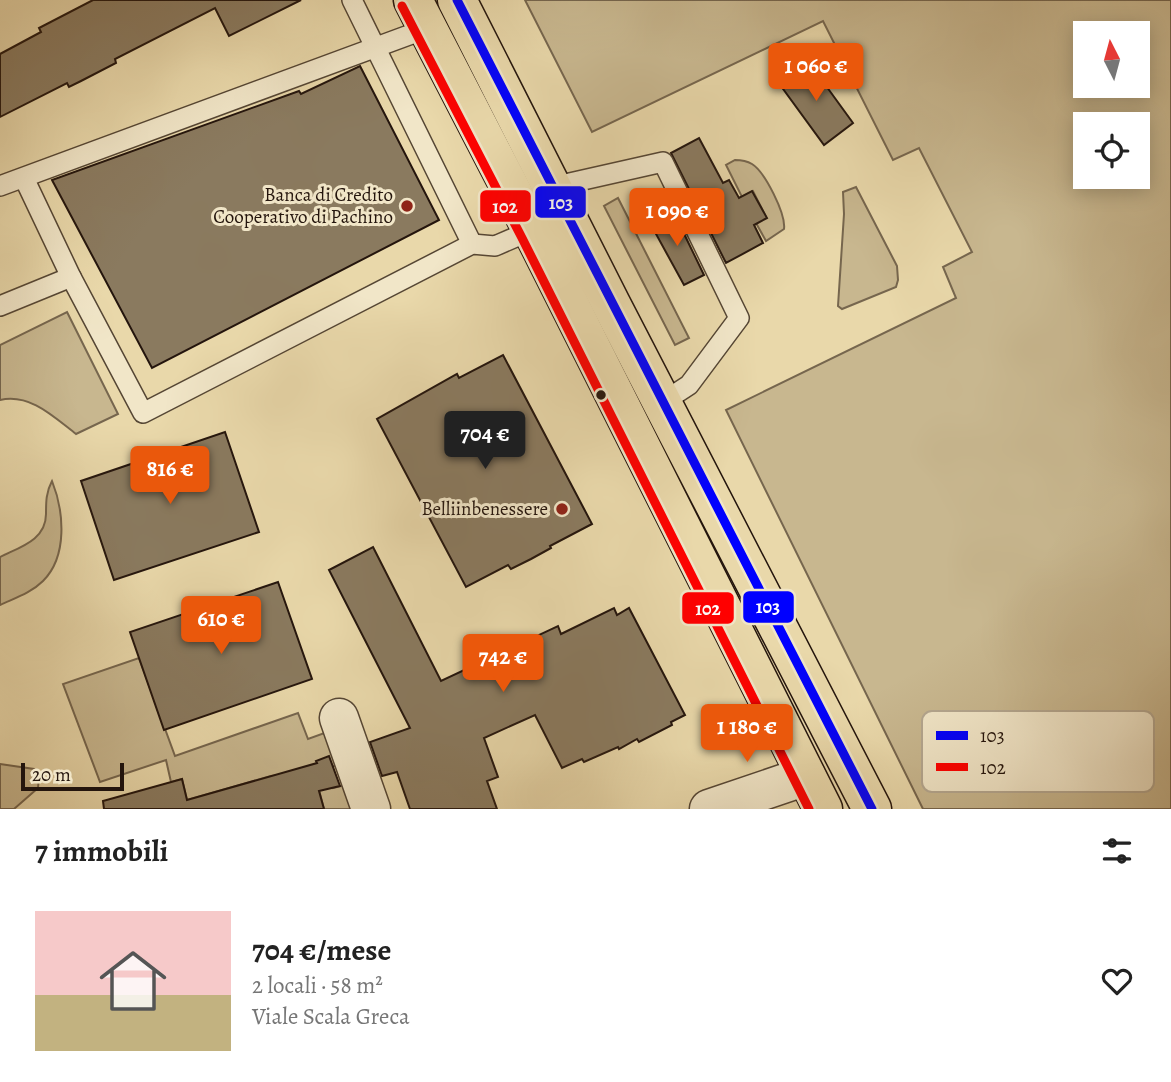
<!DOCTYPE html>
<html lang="it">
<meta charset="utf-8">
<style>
body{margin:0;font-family:Alegreya,serif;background:#f2f2f2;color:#222;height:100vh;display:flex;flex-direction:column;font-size:26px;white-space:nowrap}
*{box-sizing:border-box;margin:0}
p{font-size:23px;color:#767676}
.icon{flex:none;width:38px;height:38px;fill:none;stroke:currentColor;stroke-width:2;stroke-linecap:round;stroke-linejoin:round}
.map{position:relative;height:809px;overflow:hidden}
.side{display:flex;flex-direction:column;background:#fff;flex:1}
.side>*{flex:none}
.needle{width:46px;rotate:354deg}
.tools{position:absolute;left:1073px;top:21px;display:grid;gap:14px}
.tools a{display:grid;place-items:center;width:77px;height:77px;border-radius:0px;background:#fff;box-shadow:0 4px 18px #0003;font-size:35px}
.scale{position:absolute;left:21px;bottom:18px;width:103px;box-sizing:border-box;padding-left:7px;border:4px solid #24150d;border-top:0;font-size:19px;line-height:24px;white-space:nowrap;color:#24150d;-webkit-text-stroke:5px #f1e6c8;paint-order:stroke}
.price{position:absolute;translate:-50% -60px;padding:0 16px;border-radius:7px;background:#ea580c;color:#fff;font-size:23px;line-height:46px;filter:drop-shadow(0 2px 4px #0008)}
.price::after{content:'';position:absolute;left:50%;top:42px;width:21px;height:16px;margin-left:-10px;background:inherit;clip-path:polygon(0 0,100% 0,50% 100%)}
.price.active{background:#222;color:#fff}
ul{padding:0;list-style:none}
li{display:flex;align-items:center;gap:21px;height:175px;padding:0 35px}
li span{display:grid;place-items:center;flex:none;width:196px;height:140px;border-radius:0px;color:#555}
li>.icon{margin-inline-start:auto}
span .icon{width:84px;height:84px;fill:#fffc;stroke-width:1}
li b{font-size:30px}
h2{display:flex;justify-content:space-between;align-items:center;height:84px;padding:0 35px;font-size:30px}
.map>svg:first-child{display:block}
.green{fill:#c8b78f;stroke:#76664e;stroke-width:2;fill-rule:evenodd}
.building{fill:#8a7a5f;stroke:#24150d;stroke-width:2}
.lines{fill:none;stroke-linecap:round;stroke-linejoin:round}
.lane-casing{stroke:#554634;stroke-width:22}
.street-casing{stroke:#554634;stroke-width:41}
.primary-casing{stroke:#24150d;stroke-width:41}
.lane{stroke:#f1e6c8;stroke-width:19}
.street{stroke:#f1e6c8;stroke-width:38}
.primary{stroke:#e9d8aa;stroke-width:38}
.bus-1-casing{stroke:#f1e6c8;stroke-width:14}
.bus-2-casing{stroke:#f1e6c8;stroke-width:14}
.bus-1{stroke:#00f;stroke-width:9}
.bus-2{stroke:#f00;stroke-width:9}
.poi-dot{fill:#8f2418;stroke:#f1e6c8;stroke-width:2.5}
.bus-dot{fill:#24150d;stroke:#f1e6c8;stroke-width:2.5}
.labels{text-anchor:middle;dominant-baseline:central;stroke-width:6;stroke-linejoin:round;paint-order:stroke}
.poi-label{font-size:19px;fill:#24150d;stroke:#f1e6c8;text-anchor:end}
.key{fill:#f1e6c8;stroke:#b4a790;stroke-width:2}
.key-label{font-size:19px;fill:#24150d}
.line-badge{stroke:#f1e6c8;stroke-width:2.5}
.badge-label{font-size:19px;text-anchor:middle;font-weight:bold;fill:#fff}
</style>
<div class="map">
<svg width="1171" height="809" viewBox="0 0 1171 809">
<rect width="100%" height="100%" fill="#e9d8aa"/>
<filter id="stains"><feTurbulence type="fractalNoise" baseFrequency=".00286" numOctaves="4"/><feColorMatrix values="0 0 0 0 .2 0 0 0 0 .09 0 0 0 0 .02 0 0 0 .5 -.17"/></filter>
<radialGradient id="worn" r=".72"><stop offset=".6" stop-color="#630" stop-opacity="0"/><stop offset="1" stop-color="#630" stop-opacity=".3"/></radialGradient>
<g class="green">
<path d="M525 0H1171V809H923L726 410 956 298 943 267 972 252 919 148 893 160 823 21 592 132ZM1085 33H1138V86H1085ZM1085 124H1138V177H1085Z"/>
<path d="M735 160C741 160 747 161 752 164 765 172 786 214 784 229L766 241 756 223 766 217 753 191 742 197 726 165Z"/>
<polygon points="856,187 897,266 898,280 896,287 842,309 838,306 844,214 843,192"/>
<polygon points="618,198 689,338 675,345 604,206"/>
<path d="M67 312 118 414 76 434C54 417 30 393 0 400V345Z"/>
<path d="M52 481C64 511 68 556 43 581 31 593 15 598 0 605V557C20 547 46 540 46 514 46 502 46 492 52 481Z"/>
<polygon points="139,658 175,756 298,713 308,739 330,731 342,764 327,768 333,788 349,784 358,809 324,809 314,771 271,776 187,800 182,779 171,782 166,760 100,782 63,684"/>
<polygon points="0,764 34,769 39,777 38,788 14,809 0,809"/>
</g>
<g class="building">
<polygon points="93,0 301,0 229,36 215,8 115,59 116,63 81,81 69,87 67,83 0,117 0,54 41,32 39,28"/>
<polygon points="808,61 853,123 824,145 778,82"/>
<polygon points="360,66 439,220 152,368 52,180 299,91 301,94"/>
<polygon points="699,138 723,183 729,180 739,198 752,191 767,218 754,225 763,243 726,263 671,153"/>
<polygon points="673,211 704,275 684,285 650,223"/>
<polygon points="503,355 592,524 550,546 551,548 531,559 511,569 508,565 466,587 377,419 457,374 459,378"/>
<polygon points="225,432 259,532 114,580 81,481"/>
<polygon points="373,547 441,681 558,626 561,634 614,608 617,615 629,608 685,715 671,722 672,725 639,742 637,739 619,749 618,747 584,762 582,759 562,768 535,715 484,738 498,777 487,781 497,809 410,809 397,772 382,776 370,742 410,728 329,570"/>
<polygon points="278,582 312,679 164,730 130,632"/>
<polygon points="329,756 340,786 319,791 324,809 104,809 103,801 182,779 187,800 317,763 316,761"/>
</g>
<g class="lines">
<g class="lane-casing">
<g id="lane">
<polyline points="352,0 472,244"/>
<polyline points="24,178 71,277 143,413 472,244 495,246 532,230"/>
<polyline points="0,186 428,28"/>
<polyline points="552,187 663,162 739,318 689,385 663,402"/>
<polyline points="0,306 71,277"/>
</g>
</g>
<g class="street-casing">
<g id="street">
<polyline points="339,718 371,809"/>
<polyline points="709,809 806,776"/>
</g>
</g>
<g class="primary-casing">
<g id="primary">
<polyline points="413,0 532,230 823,809"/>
<polyline points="457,0 611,304 872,809"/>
</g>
</g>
<use href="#lane" class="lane"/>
<use href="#street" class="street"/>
<use href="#primary" class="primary"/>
<g class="bus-1-casing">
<polyline id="bus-1" points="457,0 872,809"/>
</g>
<g class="bus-2-casing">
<polyline id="bus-2" points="402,6 521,236 809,809"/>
</g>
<use href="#bus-1" class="bus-1"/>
<use href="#bus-2" class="bus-2"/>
</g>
<g class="poi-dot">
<circle cx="407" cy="206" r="7"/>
<circle cx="562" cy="509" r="7"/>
</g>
<circle class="bus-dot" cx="601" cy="395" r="6"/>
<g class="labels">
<g class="poi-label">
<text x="393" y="195">Banca di Credito<tspan x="393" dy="22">Cooperativo di Pachino</tspan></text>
<text x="548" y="509">Belliinbenessere</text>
</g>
</g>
<rect x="922" y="711" width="232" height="81" rx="10" class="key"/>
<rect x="936" y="731" width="32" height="9" fill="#00f"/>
<rect x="936" y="763" width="32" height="8" fill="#f00"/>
<g class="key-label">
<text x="980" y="742">103</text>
<text x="980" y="774">102</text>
</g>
<g class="line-badge">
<rect x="534" y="185" width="53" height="34" rx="7" fill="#00f"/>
<rect x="479" y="189" width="53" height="34" rx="7" fill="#f00"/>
<rect x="742" y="590" width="53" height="34" rx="7" fill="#00f"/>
<rect x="681" y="591" width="54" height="34" rx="7" fill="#f00"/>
</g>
<g class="badge-label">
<text x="561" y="209">103</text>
<text x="505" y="213">102</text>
<text x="768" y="613">103</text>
<text x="708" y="615">102</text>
</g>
<rect width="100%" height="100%" filter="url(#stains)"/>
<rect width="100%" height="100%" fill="url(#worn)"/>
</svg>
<div class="tools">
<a><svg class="needle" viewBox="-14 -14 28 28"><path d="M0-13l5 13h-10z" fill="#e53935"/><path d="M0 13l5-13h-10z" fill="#767676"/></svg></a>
<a><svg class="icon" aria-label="locate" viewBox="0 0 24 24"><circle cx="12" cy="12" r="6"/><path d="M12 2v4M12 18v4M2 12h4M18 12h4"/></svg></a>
</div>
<div class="scale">20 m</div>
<b class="price" style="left:816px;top:103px">1 060 €</b>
<b class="price" style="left:677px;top:248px">1 090 €</b>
<b class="price active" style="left:485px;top:471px">704 €</b>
<b class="price" style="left:170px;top:506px">816 €</b>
<b class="price" style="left:221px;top:656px">610 €</b>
<b class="price" style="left:503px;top:694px">742 €</b>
<b class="price" style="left:747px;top:764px">1 180 €</b>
</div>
<section class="side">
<h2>7 immobili<svg class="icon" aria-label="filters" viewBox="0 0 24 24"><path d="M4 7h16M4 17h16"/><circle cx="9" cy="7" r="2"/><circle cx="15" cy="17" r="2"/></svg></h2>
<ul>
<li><span style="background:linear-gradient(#f6c9c9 60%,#c2b280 0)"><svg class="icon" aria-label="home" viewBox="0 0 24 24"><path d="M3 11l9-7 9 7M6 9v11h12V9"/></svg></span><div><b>704 €/mese</b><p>2 locali · 58 m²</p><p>Viale Scala Greca</p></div><svg class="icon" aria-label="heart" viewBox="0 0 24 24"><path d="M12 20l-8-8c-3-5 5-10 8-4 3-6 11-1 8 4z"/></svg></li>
</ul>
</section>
